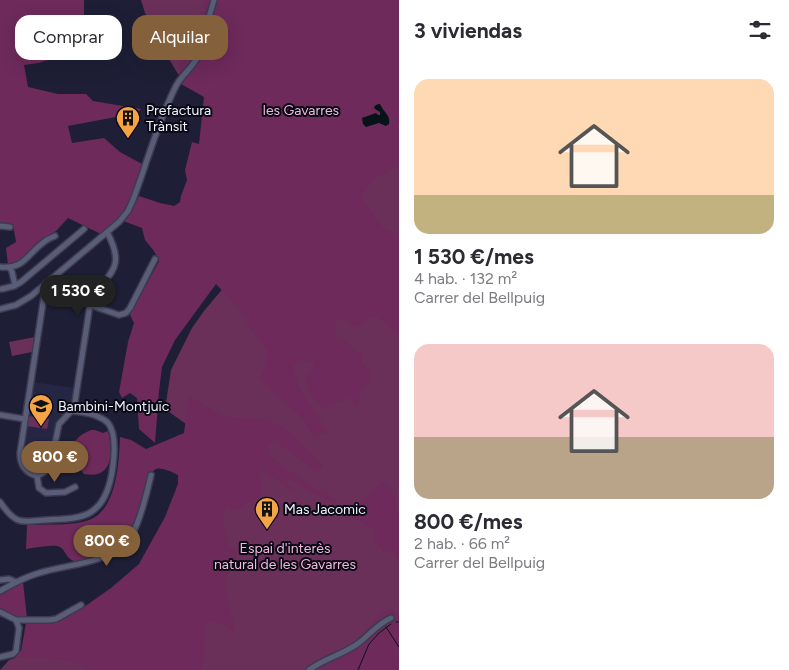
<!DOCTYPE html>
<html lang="es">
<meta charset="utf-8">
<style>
body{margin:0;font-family:Figtree,sans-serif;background:#f7f7f7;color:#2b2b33;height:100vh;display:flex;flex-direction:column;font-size:19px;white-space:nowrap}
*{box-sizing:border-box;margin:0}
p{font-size:16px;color:#7c7c81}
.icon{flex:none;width:28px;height:28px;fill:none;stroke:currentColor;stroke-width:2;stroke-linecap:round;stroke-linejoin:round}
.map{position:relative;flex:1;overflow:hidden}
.drawer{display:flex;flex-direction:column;background:#fff;width:390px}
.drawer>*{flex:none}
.guide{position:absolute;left:15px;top:15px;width:309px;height:45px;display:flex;gap:10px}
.price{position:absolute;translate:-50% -42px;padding:0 11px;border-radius:18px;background:#85613b;color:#fff;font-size:16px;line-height:32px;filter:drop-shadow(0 1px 2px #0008)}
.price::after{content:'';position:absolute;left:50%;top:30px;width:15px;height:11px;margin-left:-8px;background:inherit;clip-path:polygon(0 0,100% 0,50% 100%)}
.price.active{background:#222;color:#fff}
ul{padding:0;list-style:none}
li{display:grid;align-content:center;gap:10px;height:265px;padding:0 15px}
li span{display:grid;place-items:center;height:155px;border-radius:15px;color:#555}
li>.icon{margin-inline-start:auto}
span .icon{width:90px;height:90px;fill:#fffc;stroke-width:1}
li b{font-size:21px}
h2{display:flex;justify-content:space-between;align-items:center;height:60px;padding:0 15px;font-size:21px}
.pill{padding:0 18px;border-radius:15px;background:#fff;box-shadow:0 5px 20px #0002;font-size:18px;line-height:45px}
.pill.active{background:#85613b;color:#fff}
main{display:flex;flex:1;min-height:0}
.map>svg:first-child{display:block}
.built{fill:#252644}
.green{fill:#6a3059}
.forest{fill:#6d2a5b}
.water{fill:#061419}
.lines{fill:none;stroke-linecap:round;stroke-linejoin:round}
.stream{stroke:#061419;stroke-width:1}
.street-casing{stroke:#3c3b4f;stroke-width:8}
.street{stroke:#5a5d78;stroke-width:5}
.labels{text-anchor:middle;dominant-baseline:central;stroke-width:4;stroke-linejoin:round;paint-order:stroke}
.poi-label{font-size:14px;fill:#f0f2ff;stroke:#090a14;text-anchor:start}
.park-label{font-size:14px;fill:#f3b7df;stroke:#090a14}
</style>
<main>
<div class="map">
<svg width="399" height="670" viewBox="0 0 399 670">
<rect width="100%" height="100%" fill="#1e1f36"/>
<polygon class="built" points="33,382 74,388 70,407 57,421 50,458 48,464 43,470 38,472 31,471 26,467 23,462 22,450"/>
<g class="green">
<polygon points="141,0 399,0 399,670 0,670 9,660 15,658 22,649 63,621 111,592 144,560 177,518 186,424 165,409 171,370 192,328 204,311 225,286 291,174 178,74 167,56 145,13"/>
<polygon points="35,337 32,352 12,356 9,342"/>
<polygon points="29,416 49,419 47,429 27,426"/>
</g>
<g class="forest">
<path d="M0 0H84V23L92 29 91 46 70 38 67 46 59 53 60 57 38 63 24 65 28 87 58 94H86L93 101 141 109 137 113 68 126 72 143 104 138 120 152 142 164C136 184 130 206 116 221 111 226 106 230 101 234L68 218 56 231 43 239 18 263 8 265 6 248 16 242 13 225H4L0 223Z"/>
<path d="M204 0H399V165L374 179 360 197 369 208 383 228 399 235V335L378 317 369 318 359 327C348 324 346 320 335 319L336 338 344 341 362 355 361 362 368 369 371 378 359 396 358 408 349 397 324 408 313 398 305 378 313 368 315 357 307 362 292 364 299 387 327 432 313 436 298 413 284 402 260 379 265 369 268 350 254 333 239 309 216 284 175 340 162 367 159 391 155 443 139 429 137 398 130 393 122 398 119 392 128 342 134 323 130 315 159 261 154 251 145 240 142 228 123 221 131 211 139 196 160 203 174 206 180 202 181 196 187 180 185 170 192 142 199 144 204 97 181 84C178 66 179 48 180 30L204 10Z"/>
<path d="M189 396C200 403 222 417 234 418 249 420 262 417 276 424 293 432 310 453 323 465L318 472 279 444 276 442 269 443 268 445C267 452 270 455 274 460L308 484 320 491 327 493 350 515 352 509 355 505 367 498 374 488 384 481 387 484 392 493 399 513V561L395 554 391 552 385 553 373 539 375 532C369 525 359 522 351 515L350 519 328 499 321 497 290 480 286 482 293 489 292 491 278 480 263 471 259 477 263 488 257 499 244 505 240 509 225 507 223 525 229 547 235 550 237 562 226 576V592L236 634 227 626 206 620 202 670H87L84 665 65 660 20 657 26 623 57 621 84 607 111 588 139 564 165 517 178 484V475C172 472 162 467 156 469 143 475 140 522 128 536 119 546 83 569 70 559 65 555 64 547 57 546 50 545 34 548 26 549L27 525C44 524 74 526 89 520 117 510 119 462 120 437L131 440 146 449 184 433Z"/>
<path d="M91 430H95L103 433 108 431C113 451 114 480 84 474 69 456 66 440 91 430Z"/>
<polygon points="23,582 27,618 16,616 0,609 0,593 19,583"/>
<polygon points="394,611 399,611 399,670 312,670 355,647 355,641 370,626 380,613"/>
</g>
<path class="water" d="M379 104H380C383 112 391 115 389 124L386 126 379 123 366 127 363 124 362 118 376 113 378 115H380V112L375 109 374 107 376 105Z"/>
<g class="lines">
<g class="stream">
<polyline points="396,622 399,622"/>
<polyline points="386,627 399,647"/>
<polyline points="358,670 369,644 379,633 391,624"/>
</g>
<g class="street-casing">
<g id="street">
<polyline points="0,226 10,227"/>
<path d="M0 267C24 270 27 254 44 242 47 239 51 238 55 236"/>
<polyline points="10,268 12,272 15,285"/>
<path d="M46 283 20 453C20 465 26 473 37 476L46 471 51 463 59 424 74 408 90 305C101 273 130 275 107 232"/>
<polyline points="2,289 14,286 21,282 84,229"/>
<polyline points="90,305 119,315 126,313 130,308 155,259"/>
<path d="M0 309 16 305 31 296 119 222 128 211 133 200C147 163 158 121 176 86 181 76 191 69 197 58L214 0"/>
<polyline points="0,415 25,419"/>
<polyline points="37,476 39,488 46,493 65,492 75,487"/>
<path d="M0 502C16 525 20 522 46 520 61 519 78 520 91 512 99 507 104 499 107 491 113 476 119 436 108 423 99 414 84 412 72 411"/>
<polyline points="0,580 9,579 16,582"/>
<path d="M0 591C12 584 25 577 39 573 71 563 111 565 132 534 141 520 147 492 151 475"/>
<polyline points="0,612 16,620 49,620 56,619 81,605"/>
<polyline points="0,657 13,654 16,651 19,628 16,620"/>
<path d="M309 670C325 658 345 654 360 642 370 634 379 623 391 618"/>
</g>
</g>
<use href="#street" class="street"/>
</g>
<defs>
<g id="building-pin" transform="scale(1.25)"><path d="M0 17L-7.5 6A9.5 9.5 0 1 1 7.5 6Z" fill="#f4a444" stroke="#090a14"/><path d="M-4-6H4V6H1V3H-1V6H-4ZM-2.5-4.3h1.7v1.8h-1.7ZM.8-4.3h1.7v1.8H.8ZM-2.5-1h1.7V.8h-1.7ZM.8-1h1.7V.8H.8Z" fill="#111"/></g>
<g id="school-pin" transform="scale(1.25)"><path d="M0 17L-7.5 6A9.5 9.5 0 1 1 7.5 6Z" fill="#f4a444" stroke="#090a14"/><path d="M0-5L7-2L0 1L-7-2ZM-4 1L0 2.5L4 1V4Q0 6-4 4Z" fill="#111"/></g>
</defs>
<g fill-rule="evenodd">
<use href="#building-pin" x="128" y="118"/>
<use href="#school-pin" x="41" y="406"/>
<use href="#building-pin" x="267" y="509"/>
</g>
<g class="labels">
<g class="poi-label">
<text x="146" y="110">Prefactura<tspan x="146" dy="16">Trànsit</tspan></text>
<text x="58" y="406">Bambini-Montjuïc</text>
<text x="284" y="509">Mas Jacomic</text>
</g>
<g class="park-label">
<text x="301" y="110">les Gavarres</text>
<text x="285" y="548">Espai d'interès<tspan x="285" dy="16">natural de les Gavarres</tspan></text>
</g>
</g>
</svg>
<b class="price active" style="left:78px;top:317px">1 530 €</b>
<b class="price" style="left:55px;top:483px">800 €</b>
<b class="price" style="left:107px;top:567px">800 €</b>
<div class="guide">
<a class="pill">Comprar</a>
<a class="pill active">Alquilar</a>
</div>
</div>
<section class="drawer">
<h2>3 viviendas<svg class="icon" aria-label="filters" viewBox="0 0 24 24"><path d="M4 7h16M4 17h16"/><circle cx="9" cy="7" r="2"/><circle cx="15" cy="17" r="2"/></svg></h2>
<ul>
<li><span style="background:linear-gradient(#ffd9b3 75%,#c2b280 0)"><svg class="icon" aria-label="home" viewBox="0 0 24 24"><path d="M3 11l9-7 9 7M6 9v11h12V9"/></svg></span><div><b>1 530 €/mes</b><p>4 hab. · 132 m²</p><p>Carrer del Bellpuig</p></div></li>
<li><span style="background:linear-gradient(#f6c9c9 60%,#b9a48a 0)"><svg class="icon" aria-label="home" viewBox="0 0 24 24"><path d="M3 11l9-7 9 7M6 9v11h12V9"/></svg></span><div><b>800 €/mes</b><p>2 hab. · 66 m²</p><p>Carrer del Bellpuig</p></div></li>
</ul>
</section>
</main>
